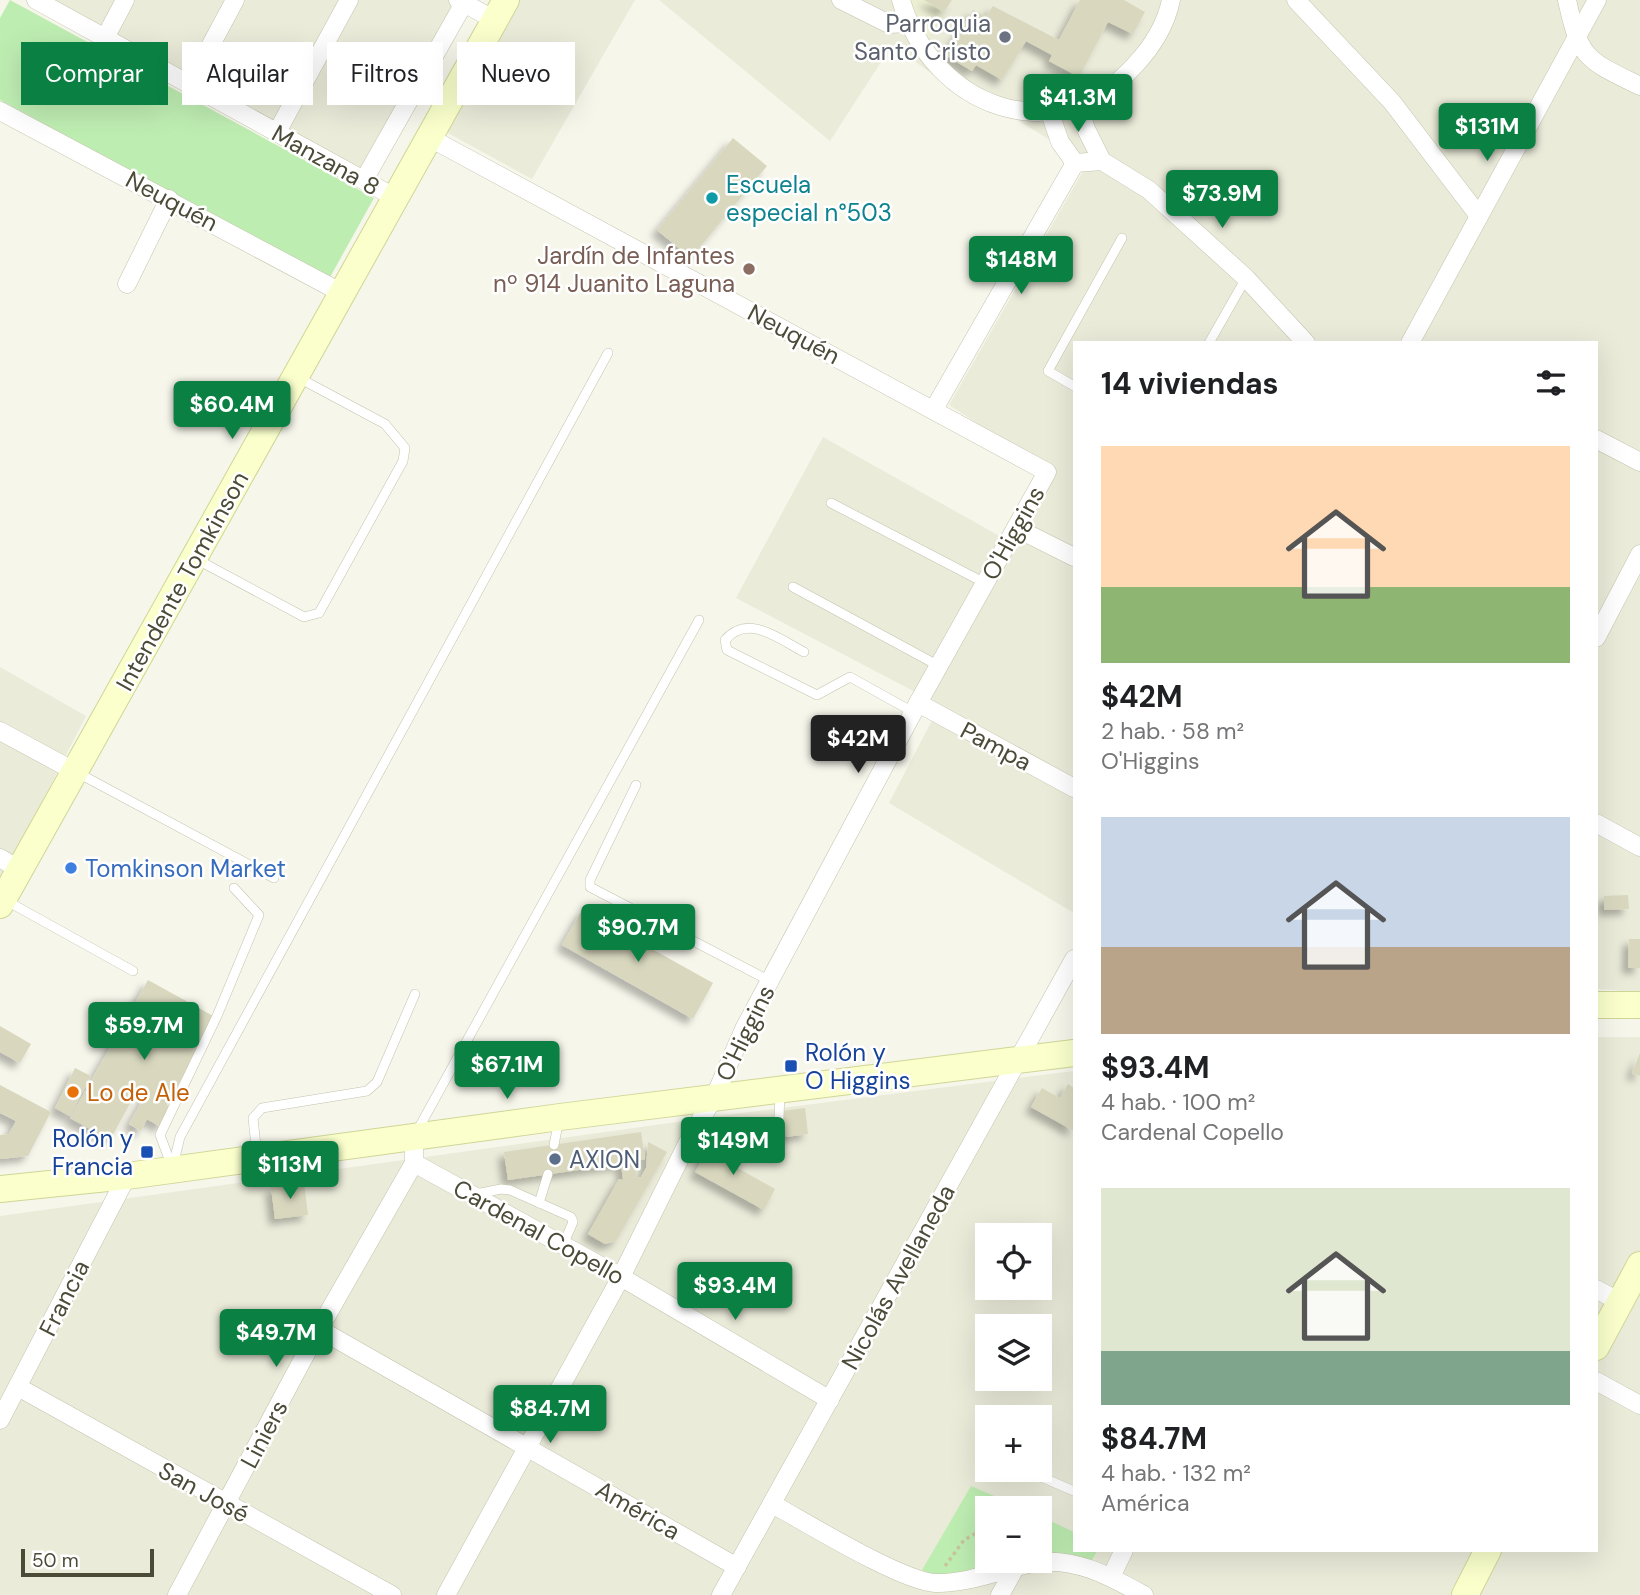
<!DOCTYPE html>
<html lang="es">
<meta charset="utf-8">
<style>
body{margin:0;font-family:"DM Sans",sans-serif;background:#f6f6f6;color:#202124;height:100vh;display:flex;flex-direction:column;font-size:26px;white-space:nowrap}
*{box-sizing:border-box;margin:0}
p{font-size:23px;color:#757577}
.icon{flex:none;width:38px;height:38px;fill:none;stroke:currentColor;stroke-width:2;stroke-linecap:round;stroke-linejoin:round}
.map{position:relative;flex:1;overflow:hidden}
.panel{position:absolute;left:1073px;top:341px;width:525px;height:1211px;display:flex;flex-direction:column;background:#fff;border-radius:0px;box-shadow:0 7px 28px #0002}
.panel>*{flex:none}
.guide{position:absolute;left:21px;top:42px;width:665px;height:63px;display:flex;gap:14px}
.tools{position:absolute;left:975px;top:1223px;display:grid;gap:14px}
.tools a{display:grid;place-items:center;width:77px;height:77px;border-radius:0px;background:#fff;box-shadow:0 7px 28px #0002;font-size:35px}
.scale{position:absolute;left:21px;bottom:18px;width:133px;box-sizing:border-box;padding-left:7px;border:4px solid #4b4b38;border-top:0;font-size:19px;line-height:24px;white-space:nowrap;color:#4b4b38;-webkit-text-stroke:5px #fff;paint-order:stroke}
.price{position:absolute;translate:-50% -60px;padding:0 16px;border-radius:7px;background:#0b8043;color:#fff;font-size:23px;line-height:46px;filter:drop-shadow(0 2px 4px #0008)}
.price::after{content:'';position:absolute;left:50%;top:42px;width:21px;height:16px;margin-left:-10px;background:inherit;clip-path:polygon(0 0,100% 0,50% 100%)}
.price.current{background:#222;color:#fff}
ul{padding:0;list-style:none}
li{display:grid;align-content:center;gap:14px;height:371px;padding:0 28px}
li span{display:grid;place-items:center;height:217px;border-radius:0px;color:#555}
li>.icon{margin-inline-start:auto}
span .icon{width:126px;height:126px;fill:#fffc;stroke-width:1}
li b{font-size:30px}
h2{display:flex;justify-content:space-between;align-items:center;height:84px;padding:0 28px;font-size:30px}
.pill{padding:0 24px;border-radius:0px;background:#fff;box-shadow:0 7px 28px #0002;font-size:24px;line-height:63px}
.pill.current{background:#0b8043;color:#fff}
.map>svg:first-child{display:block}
.residential{fill:#eaebd9;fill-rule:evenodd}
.education{fill:#eef0d4}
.green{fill:#beedb2}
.building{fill:#d9d8bf;filter:url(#shadow)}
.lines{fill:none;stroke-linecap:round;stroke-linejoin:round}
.lane-casing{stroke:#c3c3ac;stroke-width:10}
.street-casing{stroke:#c3c3ac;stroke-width:19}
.secondary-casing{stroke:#d0d696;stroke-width:28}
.path{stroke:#c6c59d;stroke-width:3.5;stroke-dasharray:3.5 3.5;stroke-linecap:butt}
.lane{stroke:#fff;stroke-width:9}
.street{stroke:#fff;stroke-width:18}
.secondary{stroke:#faffcc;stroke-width:26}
.worship-dot{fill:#6b7280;stroke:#fff;stroke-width:2.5}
.culture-dot{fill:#0f9aa8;stroke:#fff;stroke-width:2.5}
.education-dot{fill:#8d6e63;stroke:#fff;stroke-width:2.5}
.shop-dot{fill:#3f7fe0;stroke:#fff;stroke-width:2.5}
.transit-dot{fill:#1a4fb4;stroke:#fff;stroke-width:2.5}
.food-dot{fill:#e8710a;stroke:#fff;stroke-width:2.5}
.service-dot{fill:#5c6f8a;stroke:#fff;stroke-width:2.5}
.labels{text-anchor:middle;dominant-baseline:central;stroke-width:5;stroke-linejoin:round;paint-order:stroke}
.worship-label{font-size:24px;fill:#5b616d;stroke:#fff;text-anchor:end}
.street-label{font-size:24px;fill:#4b4b38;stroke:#fff}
.culture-label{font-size:24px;fill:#0d838f;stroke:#fff;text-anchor:start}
.education-label{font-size:24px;fill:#785e54;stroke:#fff;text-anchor:end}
.shop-label{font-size:24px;fill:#366cbe;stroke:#fff;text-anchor:start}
.transit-label{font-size:24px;fill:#164399;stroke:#fff;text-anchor:start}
.food-label{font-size:24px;fill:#c56008;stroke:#fff;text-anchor:start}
.service-label{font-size:24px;fill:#4e5e75;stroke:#fff;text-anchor:start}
</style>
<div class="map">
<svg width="1640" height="1595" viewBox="0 0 1640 1595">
<defs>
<filter id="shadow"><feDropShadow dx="-6" dy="6" stdDeviation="3.5" flood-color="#0004"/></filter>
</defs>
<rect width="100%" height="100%" fill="#f6f6eb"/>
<g class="residential">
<polygon points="53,0 458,0 366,172"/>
<polygon points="517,0 635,0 532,179 444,131"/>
<polygon points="659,0 1640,0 1640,992 1596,989 1596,343 1074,343 1074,913 889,803 940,705 736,598 823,437 1019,547 1055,474 949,405 1083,171 1081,159 1001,110 960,94 892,45 830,141"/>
<polygon points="0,667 86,716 0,884"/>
<path d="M1596 1037H1640V1595H0V1216L734 1114 1074 1071V1550H1596ZM987 1236H1040V1288H987ZM987 1326H1040V1379H987ZM987 1418H1040V1470H987ZM987 1508H1040V1561H987Z"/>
</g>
<polygon class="education" points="903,0 952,0 921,51"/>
<g class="green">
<polygon points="10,0 374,198 329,279 0,100 0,18"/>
<path d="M971 1486 1022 1508H987V1561H1007C982 1568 946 1585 922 1570Z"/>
<polygon points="1040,1516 1074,1532 1074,1550 1097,1551 1092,1560 1070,1555 1040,1555"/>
</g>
<g class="building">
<polygon points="924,0 952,0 944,12"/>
<polygon points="1080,0 1124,0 1145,12 1133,34 1108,22 1079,77 1049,61 1052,55 1026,41 1002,80 976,65 972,71 945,55 973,10 986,16 993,6 1059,40"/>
<polygon points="733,138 767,166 691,258 657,230"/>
<polygon points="1628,895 1629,909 1604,910 1604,896"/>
<polygon points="582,910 713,983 693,1019 562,945"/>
<polygon points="1629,939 1640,939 1640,968 1628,968"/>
<polygon points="148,980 215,1017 167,1105 172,1108 161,1127 147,1119 141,1131 129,1124 146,1094 138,1089 110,1140 70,1118"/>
<polygon points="0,1026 31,1044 20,1063 0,1052"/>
<polygon points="1640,1053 1640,1076 1632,1073"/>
<polygon points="75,1068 91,1076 70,1116 55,1108"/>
<polygon points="1068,1084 1074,1088 1074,1131 1031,1107 1042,1088 1060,1098"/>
<polygon points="0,1085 51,1112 28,1156 0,1159 0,1135 9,1134 16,1121 0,1113"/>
<polygon points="805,1108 808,1134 786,1137 782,1111"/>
<polygon points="641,1132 645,1159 635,1161 637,1178 641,1177 646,1168 648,1142 667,1152 616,1241 605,1244 588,1234 619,1179 623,1180 621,1164 508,1180 504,1152"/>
<polygon points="713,1141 733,1151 727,1162 775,1189 764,1210 695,1172"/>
<polygon points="304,1183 308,1215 275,1219 271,1187"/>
</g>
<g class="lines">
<g class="lane-casing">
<g id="lane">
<polyline points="1209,343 1246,278"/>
<polyline points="1074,386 1048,371 1122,238"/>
<polyline points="831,503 985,583"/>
<polyline points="196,559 304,617 319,613 403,461 405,448 385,424 299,378"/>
<polyline points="793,587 939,666"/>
<path d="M804 652C779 639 748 613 725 640L727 650 817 695 850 677 913 712"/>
<polyline points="78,773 274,878"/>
<polyline points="636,785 590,880 590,887 770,981"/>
<polyline points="5,900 133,971"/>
<path d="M694 1130C727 1146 743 1163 778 1140L780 1094"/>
<polyline points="416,1133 699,620"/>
<polyline points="554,1145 559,1119"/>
<polyline points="257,1156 253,1118 262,1108 367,1091 377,1082 415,994"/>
<polyline points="173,1166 180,1137 608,353"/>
<polyline points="172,1167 160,1135 217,1016 259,915 234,888"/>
<polyline points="476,1194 501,1189 510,1190 571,1217 573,1222 563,1245"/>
<polyline points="539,1203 548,1174"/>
<polyline points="1025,1470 1074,1491"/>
</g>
</g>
<g class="street-casing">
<g id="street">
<polyline points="36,0 396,198"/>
<polyline points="458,0 495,20"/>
<polyline points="841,0 889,24 908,23"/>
<path d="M901 0C932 107 1055 154 1135 65 1152 47 1166 24 1171 0"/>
<polyline points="1296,0 1392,102 1479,216"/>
<path d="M1567 0C1580 60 1587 60 1640 86"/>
<polyline points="105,38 125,0"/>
<polyline points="190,84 235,0"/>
<polyline points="1079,106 1086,129 1102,161 1149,190 1246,278 1306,343"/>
<polyline points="0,111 342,293"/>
<polyline points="1050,113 1060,142 1075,163 1102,161"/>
<polyline points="277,132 349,0"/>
<polyline points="430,138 1047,472 918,703 744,1029 714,1098 694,1130 621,1277 446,1595"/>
<polyline points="364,180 464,3"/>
<polyline points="127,284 169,199"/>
<polyline points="1410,343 1597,0"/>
<polyline points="934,409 1075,163"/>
<polyline points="1596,439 1640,462"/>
<polyline points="1016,528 1074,557"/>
<polyline points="1596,638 1640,554"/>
<polyline points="918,703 1074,788"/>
<polyline points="0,731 76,772"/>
<polyline points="1596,823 1640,847"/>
<polyline points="0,858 20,870"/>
<polyline points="414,1138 414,1163 621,1277 830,1400"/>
<polyline points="1596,1289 1620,1302"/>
<polyline points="319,1329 737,1567"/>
<polyline points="1596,1381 1640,1405"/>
<polyline points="18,1387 392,1595"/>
<polyline points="0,1420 127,1176"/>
<path d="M772 1504C807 1523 901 1581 935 1583 968 1584 1002 1569 1034 1563 1074 1556 1111 1577 1144 1595"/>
<polyline points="1111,1577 1124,1550"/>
<polyline points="177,1595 319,1329 414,1163"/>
<polyline points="721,1595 1074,959"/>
<polyline points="1000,1595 1015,1568"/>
</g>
</g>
<g class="secondary-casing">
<g id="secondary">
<polyline points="0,905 506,0"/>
<polyline points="1596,1005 1640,1005"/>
<polyline points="0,1189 127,1176 560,1117 1074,1053"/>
<polyline points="1596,1347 1640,1265"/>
<polyline points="1465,1595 1488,1550"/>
</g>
</g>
<g class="path">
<polyline points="1040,1533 1051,1543"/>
<polyline points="945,1566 964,1540 987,1527"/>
</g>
<use href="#lane" class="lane"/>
<use href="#street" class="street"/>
<use href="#secondary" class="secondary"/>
</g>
<circle class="worship-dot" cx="1005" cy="37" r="7"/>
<circle class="culture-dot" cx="712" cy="198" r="7"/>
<circle class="education-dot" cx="749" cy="269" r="7"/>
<circle class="shop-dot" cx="71" cy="868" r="7"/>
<g class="transit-dot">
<rect x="784" y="1059" width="14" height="14" rx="3.5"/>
<rect x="140" y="1145" width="14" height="14" rx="3.5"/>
</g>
<circle class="food-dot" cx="73" cy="1092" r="7"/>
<circle class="service-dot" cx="555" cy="1159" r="7"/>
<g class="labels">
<g class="worship-label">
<text x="991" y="23">Parroquia<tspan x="991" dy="28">Santo Cristo</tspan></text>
</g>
<g class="street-label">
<text transform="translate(326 160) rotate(29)">Manzana 8</text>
<text transform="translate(172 201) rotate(28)">Neuquén</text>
<text transform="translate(794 334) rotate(28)">Neuquén</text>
<text transform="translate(1013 533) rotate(-61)">O'Higgins</text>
<text transform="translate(182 581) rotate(-61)">Intendente Tomkinson</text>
<text transform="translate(996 746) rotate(28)">Pampa</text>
<text transform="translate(745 1033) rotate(-64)">O'Higgins</text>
<text transform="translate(539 1232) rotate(29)">Cardenal Copello</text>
<text transform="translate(898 1277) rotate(-61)">Nicolás Avellaneda</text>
<text transform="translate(64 1298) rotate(-63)">Francia</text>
<text transform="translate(264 1434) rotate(-62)">Liniers</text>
<text transform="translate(204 1492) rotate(29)">San José</text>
<text transform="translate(638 1510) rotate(30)">América</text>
</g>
<g class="culture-label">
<text x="726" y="184">Escuela<tspan x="726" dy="28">especial n°503</tspan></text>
</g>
<g class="education-label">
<text x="735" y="255">Jardín de Infantes<tspan x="735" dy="28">nº 914 Juanito Laguna</tspan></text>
</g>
<g class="shop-label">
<text x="85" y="868">Tomkinson Market</text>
</g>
<g class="transit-label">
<text x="805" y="1052">Rolón y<tspan x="805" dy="28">O Higgins</tspan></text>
<text x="133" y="1138" text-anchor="end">Rolón y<tspan x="133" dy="28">Francia</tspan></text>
</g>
<g class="food-label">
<text x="87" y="1092">Lo de Ale</text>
</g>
<g class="service-label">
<text x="569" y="1159">AXION</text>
</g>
</g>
</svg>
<div class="tools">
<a><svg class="icon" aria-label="locate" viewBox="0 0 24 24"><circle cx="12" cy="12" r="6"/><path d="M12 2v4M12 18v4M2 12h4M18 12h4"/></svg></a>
<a><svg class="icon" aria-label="layers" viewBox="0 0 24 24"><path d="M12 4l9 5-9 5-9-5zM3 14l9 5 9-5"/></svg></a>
<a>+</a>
<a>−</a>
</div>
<div class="scale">50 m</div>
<b class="price" style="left:1078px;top:134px">$41.3M</b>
<b class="price" style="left:1487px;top:163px">$131M</b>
<b class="price" style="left:1222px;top:230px">$73.9M</b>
<b class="price" style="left:1021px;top:296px">$148M</b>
<b class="price" style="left:232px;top:441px">$60.4M</b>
<b class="price current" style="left:858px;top:775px">$42M</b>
<b class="price" style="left:638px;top:964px">$90.7M</b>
<b class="price" style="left:144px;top:1062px">$59.7M</b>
<b class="price" style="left:507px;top:1101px">$67.1M</b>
<b class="price" style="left:733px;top:1177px">$149M</b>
<b class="price" style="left:290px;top:1201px">$113M</b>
<b class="price" style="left:735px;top:1322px">$93.4M</b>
<b class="price" style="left:276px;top:1369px">$49.7M</b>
<b class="price" style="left:550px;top:1445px">$84.7M</b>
<div class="guide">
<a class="pill current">Comprar</a>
<a class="pill">Alquilar</a>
<a class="pill">Filtros</a>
<a class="pill">Nuevo</a>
</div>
<section class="panel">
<h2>14 viviendas<svg class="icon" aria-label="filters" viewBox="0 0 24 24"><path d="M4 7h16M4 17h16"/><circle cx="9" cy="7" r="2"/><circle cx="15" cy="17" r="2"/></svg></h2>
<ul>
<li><span style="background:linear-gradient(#ffd9b3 65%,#8fb573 0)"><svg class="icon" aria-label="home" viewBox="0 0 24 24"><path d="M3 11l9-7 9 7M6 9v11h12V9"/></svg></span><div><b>$42M</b><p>2 hab. · 58 m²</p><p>O'Higgins</p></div></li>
<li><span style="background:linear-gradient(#c9d6e8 60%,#b9a48a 0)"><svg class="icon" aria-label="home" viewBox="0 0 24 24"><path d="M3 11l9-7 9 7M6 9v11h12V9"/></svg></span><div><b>$93.4M</b><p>4 hab. · 100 m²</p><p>Cardenal Copello</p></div></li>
<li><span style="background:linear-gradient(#dfe7d0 75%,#7fa58c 0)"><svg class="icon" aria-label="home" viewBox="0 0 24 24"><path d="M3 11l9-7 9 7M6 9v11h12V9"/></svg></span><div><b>$84.7M</b><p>4 hab. · 132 m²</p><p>América</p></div></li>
</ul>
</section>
</div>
